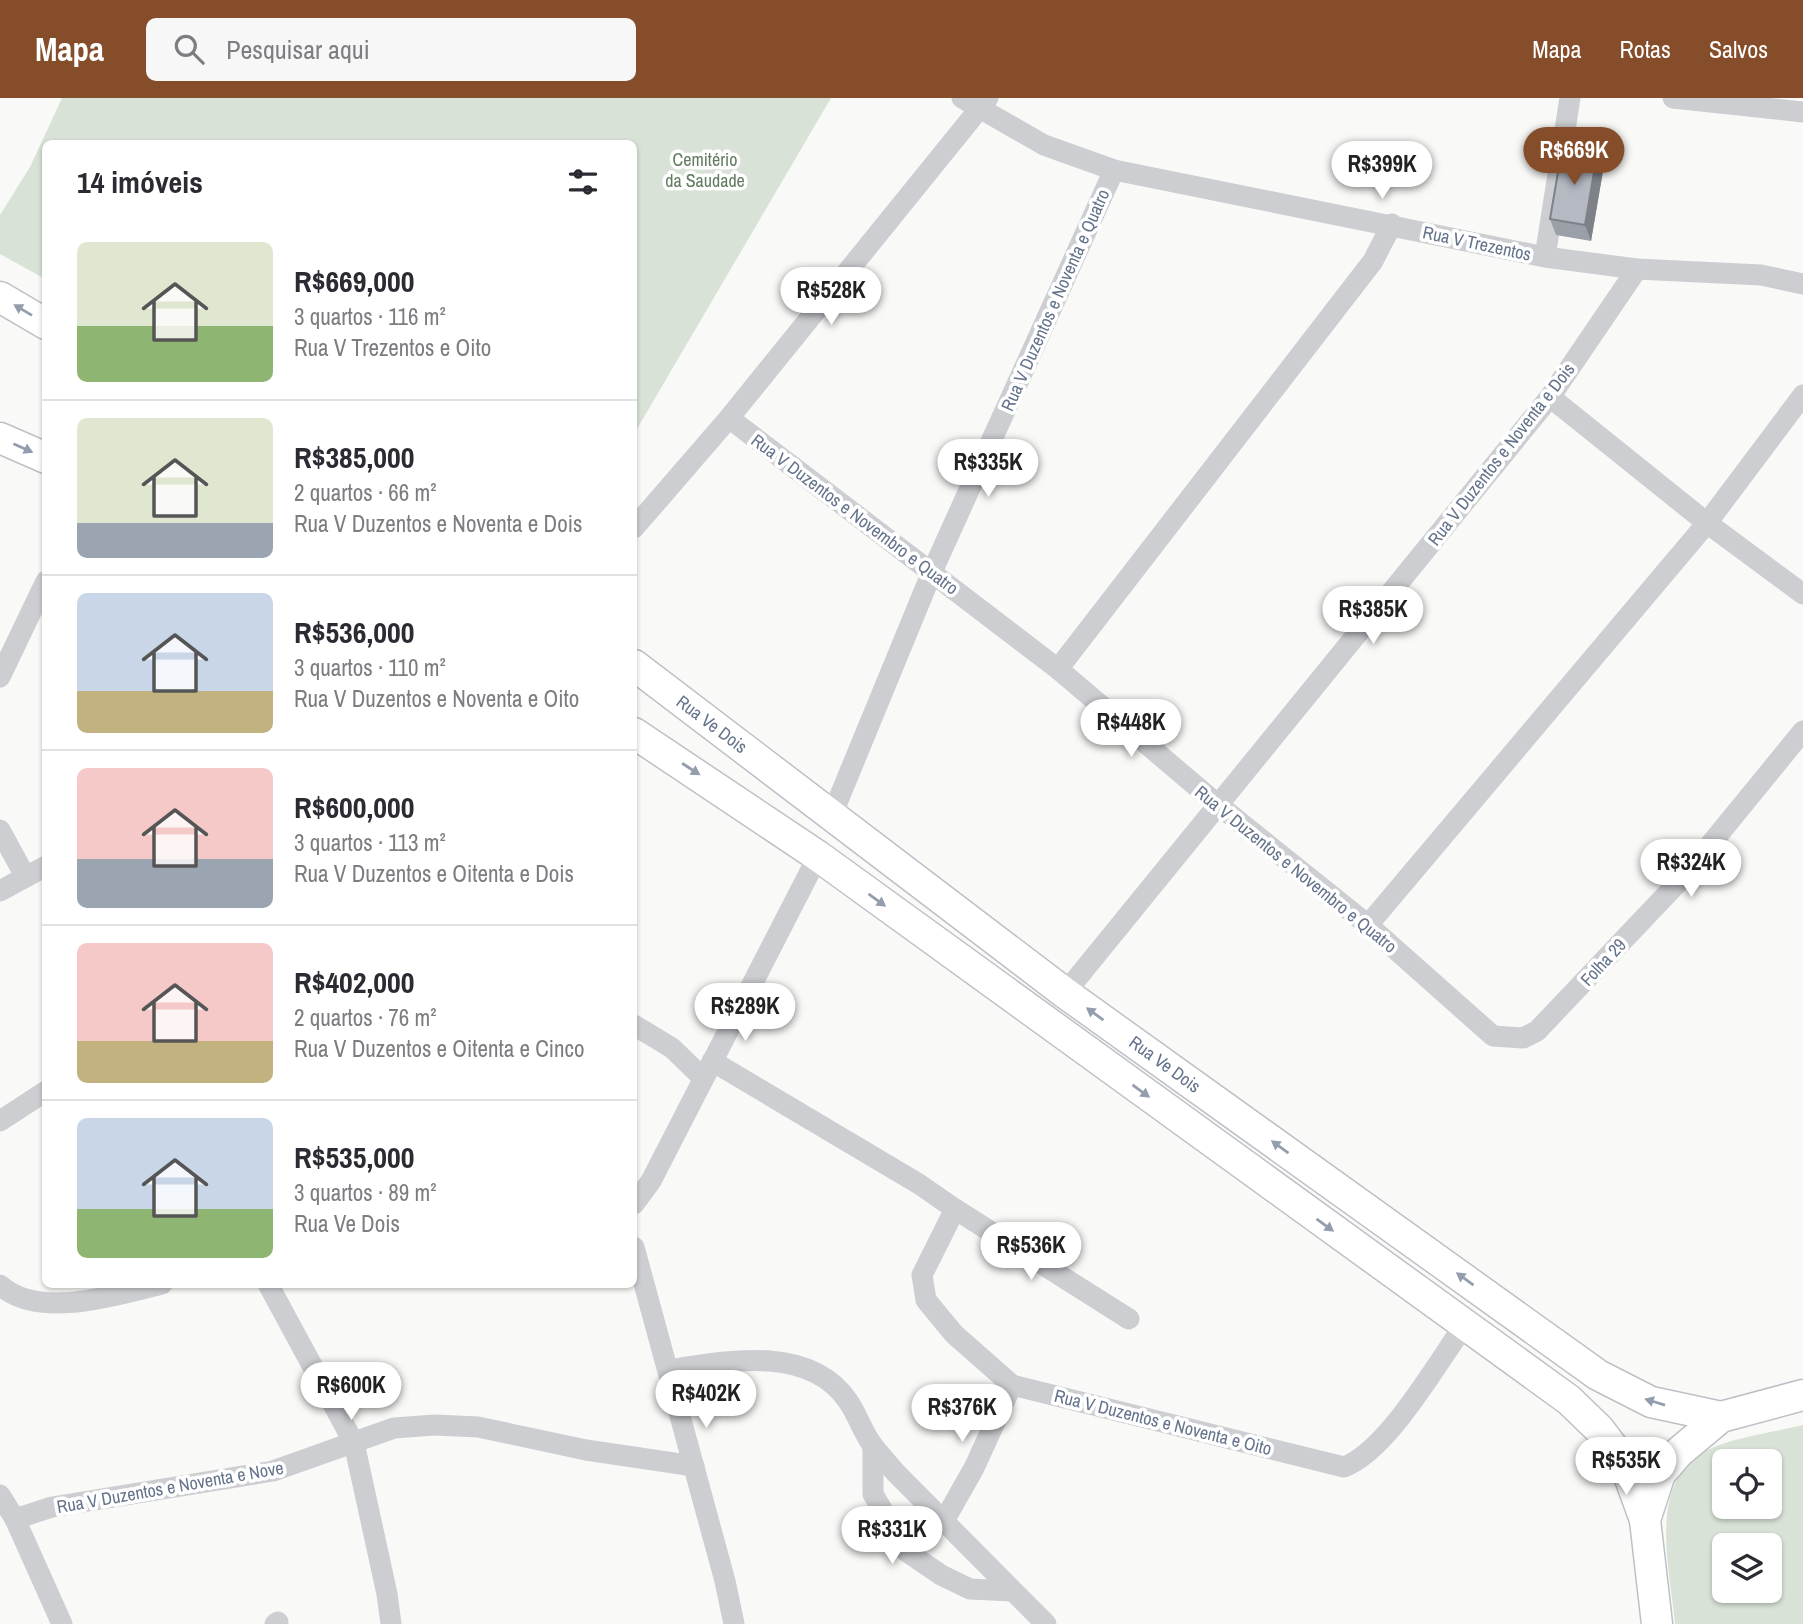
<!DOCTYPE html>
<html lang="pt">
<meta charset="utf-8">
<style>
body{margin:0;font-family:"Archivo Narrow",sans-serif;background:#f7f7f7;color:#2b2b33;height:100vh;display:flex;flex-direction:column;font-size:26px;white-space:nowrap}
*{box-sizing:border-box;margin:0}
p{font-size:23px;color:#7c7c81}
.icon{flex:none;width:38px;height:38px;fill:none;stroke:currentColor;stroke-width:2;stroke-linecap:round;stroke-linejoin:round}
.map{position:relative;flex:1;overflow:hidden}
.details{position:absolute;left:42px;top:42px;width:595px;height:1148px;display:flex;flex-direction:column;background:#fff;border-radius:10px;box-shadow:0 2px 5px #0004}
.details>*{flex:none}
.tools{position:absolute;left:1712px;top:1351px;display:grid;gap:14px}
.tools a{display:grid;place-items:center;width:70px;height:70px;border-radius:10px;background:#fff;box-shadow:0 2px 5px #0004;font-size:35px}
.price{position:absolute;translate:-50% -60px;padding:0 16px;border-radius:24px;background:#fff;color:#222;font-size:23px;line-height:46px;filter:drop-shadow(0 2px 4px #0008)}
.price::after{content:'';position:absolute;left:50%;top:42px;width:21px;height:16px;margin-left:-10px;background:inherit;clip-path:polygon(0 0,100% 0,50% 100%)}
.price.on{background:#854d29;color:#fff}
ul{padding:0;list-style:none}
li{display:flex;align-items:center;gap:21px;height:175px;padding:0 35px}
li+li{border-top:2px solid #e1e1e2}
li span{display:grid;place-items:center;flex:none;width:196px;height:140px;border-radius:10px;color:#555}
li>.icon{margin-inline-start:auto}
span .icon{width:84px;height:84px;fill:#fffc;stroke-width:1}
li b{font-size:30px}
h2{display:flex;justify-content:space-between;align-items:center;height:84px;padding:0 35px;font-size:30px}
header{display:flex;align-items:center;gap:42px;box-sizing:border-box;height:98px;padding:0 35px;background:#854d29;color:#fff}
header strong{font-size:33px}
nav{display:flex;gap:38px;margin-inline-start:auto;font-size:24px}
.search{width:490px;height:63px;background:#f7f7f7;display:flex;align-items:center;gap:18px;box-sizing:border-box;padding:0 24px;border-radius:10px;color:#7c7c81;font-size:26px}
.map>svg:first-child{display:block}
.green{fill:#d9e2d7;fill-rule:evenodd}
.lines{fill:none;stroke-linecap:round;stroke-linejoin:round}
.secondary-casing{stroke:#bdc1c7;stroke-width:33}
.minor{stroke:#ccced2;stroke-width:21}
.secondary{stroke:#fff;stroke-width:30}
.wall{fill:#9b9fa7}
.shaded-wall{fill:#7e8288}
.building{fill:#b4b9c2;stroke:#7e8288;stroke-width:2}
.oneway{fill:#939dae}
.labels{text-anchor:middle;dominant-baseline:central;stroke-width:7;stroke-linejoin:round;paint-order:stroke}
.park-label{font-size:18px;fill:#627b61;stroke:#fff}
.street-label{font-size:18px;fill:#65738b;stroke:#fff}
</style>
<header>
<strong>Mapa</strong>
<div class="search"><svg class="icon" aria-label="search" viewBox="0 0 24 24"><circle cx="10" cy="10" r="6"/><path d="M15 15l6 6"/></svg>Pesquisar aqui</div>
<nav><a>Mapa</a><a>Rotas</a><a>Salvos</a></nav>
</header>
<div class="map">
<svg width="1803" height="1526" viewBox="0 0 1803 1526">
<rect width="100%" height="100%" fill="#f9f9f7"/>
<g class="green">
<polygon points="62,0 831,0 634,336 634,46 46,46 45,181 0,156 0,117 30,69"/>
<path d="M1803 1327V1526H1675C1670 1467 1644 1378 1714 1349 1742 1338 1774 1334 1803 1327ZM1724 1363H1769V1409H1724ZM1724 1447H1769V1493H1724Z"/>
</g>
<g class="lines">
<g class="secondary-casing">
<g id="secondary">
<polyline points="0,199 46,226"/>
<polyline points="0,340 46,360"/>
<polyline points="634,567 1065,895 1598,1277 1651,1304 1721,1319"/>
<polyline points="634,635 818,758 1569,1302 1599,1331 1624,1364 1645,1422"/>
<polyline points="1657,1526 1645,1422 1660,1376 1679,1354 1721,1319 1803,1297"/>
</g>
</g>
<g class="minor">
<polyline points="962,0 1044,47 1114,72 1545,159 1637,171 1761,177 1803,186"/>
<polyline points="1673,0 1803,14"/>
<polyline points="1545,159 1570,0"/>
<polyline points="1550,299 1707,425 1803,496"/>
<polyline points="729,320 1058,571 1216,705 1368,827 1493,938 1523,940 1537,933 1687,775 1803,633"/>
<polyline points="634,430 729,320 988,0"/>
<polyline points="1058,571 1373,163 1392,126"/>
<polyline points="0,579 46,483"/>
<polyline points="832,717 932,474 1114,72"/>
<polyline points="0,732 25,778"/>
<polyline points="0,793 46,768"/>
<polyline points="1368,827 1707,425 1803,297"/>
<polyline points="1065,895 1550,299 1637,171"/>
<polyline points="634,927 672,950 703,980"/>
<path d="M712 963 919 1086 955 1111 922 1177 926 1202 954 1236 1012 1287 1344 1369C1388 1352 1435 1268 1464 1228"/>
<polyline points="0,1023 46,993"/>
<polyline points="634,1106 651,1083 818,758"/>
<polyline points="955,1111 1129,1221"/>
<polyline points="634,1149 725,1483 734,1526"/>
<polyline points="268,1186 354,1345 387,1496 391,1526"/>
<path d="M0 1187C38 1222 117 1197 162 1186"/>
<path d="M668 1272C725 1263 809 1246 848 1303 857 1316 862 1332 871 1345 878 1355 887 1364 895 1374L1046 1526"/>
<polyline points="873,1348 873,1396 906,1453 941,1477 970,1491 1012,1493"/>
<polyline points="0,1397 15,1421 62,1526"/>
<polyline points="15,1421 52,1409 273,1373 394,1330 435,1327 478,1329 586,1352 694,1368"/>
<polyline points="944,1423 974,1370 1012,1287"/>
<polyline points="275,1526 278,1524"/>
</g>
<use href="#secondary" class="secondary"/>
</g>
<polygon class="wall" points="1603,73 1591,143 1556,137 1550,121"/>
<polygon class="shaded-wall" points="1597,57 1603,73 1591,143 1585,127"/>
<polygon class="building" points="1562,51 1597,57 1585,127 1550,121"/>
<defs><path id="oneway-solid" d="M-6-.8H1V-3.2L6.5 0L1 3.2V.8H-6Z" transform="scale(1.75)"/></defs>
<g class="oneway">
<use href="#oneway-solid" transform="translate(23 212) rotate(-149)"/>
<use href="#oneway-solid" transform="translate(23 350) rotate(24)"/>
<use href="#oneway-solid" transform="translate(691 671) rotate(33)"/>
<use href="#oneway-solid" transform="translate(877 802) rotate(36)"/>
<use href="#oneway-solid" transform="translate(1095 916) rotate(-144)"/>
<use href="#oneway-solid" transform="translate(1141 993) rotate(36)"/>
<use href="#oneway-solid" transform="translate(1280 1049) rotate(-144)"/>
<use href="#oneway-solid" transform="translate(1325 1127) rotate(36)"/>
<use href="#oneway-solid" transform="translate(1465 1181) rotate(-144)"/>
<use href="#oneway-solid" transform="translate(1655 1304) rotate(-163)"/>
</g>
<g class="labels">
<g class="park-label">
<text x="705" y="61">Cemitério<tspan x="705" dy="21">da Saudade</tspan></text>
</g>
<g class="street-label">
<text transform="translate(1477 145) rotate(12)">Rua V Trezentos</text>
<text transform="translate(1055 202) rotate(-66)">Rua V Duzentos e Noventa e Quatro</text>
<text transform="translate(1501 356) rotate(-52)">Rua V Duzentos e Noventa e Dois</text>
<text transform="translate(855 416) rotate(37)">Rua V Duzentos e Novembro e Quatro</text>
<text transform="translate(712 626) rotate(37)">Rua Ve Dois</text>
<text transform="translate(1296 771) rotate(39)">Rua V Duzentos e Novembro e Quatro</text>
<text transform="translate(1603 864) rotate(-47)">Folha 29</text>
<text transform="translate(1165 966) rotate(36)">Rua Ve Dois</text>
<text transform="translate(1163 1324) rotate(14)">Rua V Duzentos e Noventa e Oito</text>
<text transform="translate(170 1389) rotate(-10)">Rua V Duzentos e Noventa e Nove</text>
</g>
</g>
</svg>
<div class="tools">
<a><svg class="icon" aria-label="locate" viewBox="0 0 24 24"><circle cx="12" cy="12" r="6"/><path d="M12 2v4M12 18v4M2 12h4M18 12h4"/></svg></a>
<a><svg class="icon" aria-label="layers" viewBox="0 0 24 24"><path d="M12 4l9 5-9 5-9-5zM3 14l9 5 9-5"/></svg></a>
</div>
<b class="price on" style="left:1574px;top:89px">R$669K</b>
<b class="price" style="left:1382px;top:103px">R$399K</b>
<b class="price" style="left:831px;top:229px">R$528K</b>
<b class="price" style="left:988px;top:401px">R$335K</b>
<b class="price" style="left:1373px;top:548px">R$385K</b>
<b class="price" style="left:1131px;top:661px">R$448K</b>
<b class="price" style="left:1691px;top:801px">R$324K</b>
<b class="price" style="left:745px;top:945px">R$289K</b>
<b class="price" style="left:1031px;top:1184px">R$536K</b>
<b class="price" style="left:351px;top:1324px">R$600K</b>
<b class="price" style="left:706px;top:1332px">R$402K</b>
<b class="price" style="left:962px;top:1346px">R$376K</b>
<b class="price" style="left:1626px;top:1399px">R$535K</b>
<b class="price" style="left:892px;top:1468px">R$331K</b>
<section class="details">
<h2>14 imóveis<svg class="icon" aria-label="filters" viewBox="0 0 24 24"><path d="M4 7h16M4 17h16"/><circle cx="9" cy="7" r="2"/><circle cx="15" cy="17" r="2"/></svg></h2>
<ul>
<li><span style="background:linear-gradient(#dfe7d0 60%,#8fb573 0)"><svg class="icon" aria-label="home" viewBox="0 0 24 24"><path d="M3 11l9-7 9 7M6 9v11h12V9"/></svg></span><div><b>R$669,000</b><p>3 quartos · 116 m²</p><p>Rua V Trezentos e Oito</p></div></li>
<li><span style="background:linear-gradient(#dfe7d0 75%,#9aa5b1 0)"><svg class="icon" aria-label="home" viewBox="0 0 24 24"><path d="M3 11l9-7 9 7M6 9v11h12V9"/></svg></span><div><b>R$385,000</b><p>2 quartos · 66 m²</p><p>Rua V Duzentos e Noventa e Dois</p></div></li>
<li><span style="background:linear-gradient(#c9d6e8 70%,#c2b280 0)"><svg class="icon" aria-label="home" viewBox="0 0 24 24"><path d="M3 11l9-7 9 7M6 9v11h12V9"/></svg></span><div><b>R$536,000</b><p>3 quartos · 110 m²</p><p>Rua V Duzentos e Noventa e Oito</p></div></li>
<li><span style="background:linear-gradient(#f6c9c9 65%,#9aa5b1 0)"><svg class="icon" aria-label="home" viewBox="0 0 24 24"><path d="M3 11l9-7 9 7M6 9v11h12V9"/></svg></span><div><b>R$600,000</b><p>3 quartos · 113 m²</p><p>Rua V Duzentos e Oitenta e Dois</p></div></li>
<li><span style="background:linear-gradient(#f6c9c9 70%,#c2b280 0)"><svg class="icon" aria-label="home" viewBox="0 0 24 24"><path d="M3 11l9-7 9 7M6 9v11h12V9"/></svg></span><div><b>R$402,000</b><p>2 quartos · 76 m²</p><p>Rua V Duzentos e Oitenta e Cinco</p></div></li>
<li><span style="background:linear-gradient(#c9d6e8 65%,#8fb573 0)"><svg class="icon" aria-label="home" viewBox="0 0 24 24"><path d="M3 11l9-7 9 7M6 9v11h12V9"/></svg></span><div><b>R$535,000</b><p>3 quartos · 89 m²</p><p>Rua Ve Dois</p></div></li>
</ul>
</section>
</div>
